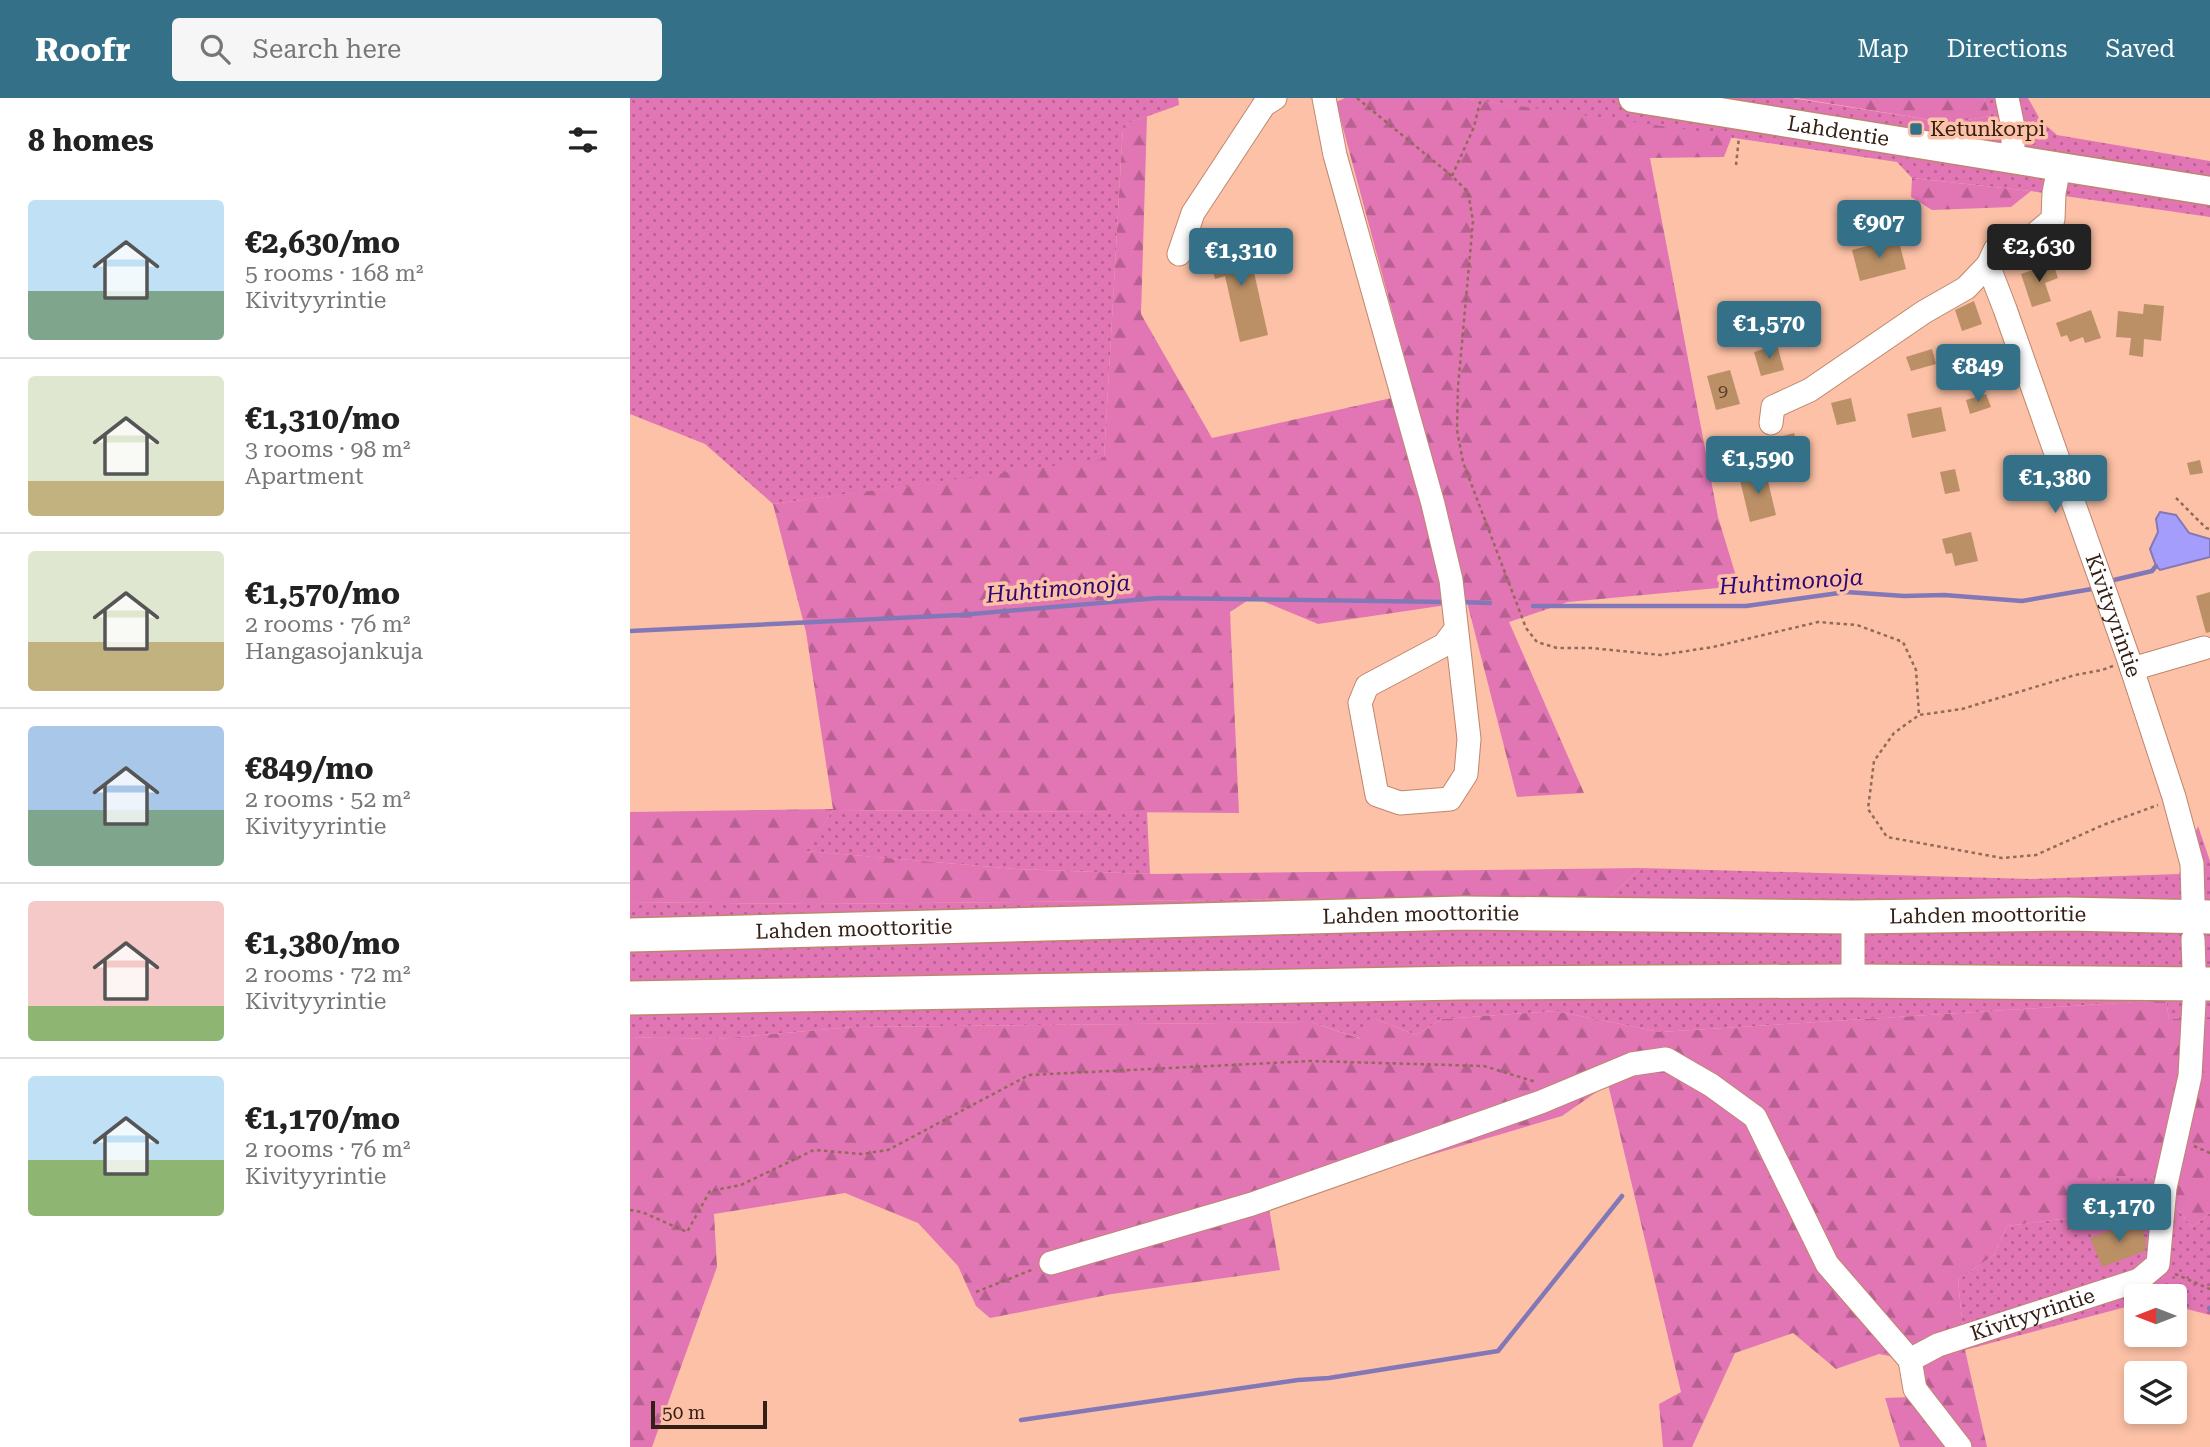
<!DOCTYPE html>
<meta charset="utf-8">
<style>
body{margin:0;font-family:"Roboto Serif",serif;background:#f6f6f6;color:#222;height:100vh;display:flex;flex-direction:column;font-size:26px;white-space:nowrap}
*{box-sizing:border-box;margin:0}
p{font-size:23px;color:#767676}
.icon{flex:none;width:38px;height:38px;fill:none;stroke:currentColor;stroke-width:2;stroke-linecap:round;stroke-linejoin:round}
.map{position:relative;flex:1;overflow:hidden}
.details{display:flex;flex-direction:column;background:#fff;width:630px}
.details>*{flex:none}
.needle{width:46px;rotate:270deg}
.controls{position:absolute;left:1494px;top:1186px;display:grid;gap:14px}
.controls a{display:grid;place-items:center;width:63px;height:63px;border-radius:7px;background:#fff;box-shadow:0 4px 10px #0003;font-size:35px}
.scale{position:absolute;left:21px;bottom:18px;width:116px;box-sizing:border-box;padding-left:7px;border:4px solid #352015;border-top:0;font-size:19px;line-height:24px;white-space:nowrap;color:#352015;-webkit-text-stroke:5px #fcc1a6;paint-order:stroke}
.price{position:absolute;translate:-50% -60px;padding:0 16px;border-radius:7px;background:#347188;color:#fff;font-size:23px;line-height:46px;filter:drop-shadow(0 2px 4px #0008)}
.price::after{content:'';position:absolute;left:50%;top:42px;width:21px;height:16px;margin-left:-10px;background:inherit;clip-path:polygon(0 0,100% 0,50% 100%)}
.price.selected{background:#222;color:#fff}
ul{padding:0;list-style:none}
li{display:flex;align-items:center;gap:21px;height:175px;padding:0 28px}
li+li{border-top:2px solid #e0e0e0}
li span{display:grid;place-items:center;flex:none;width:196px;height:140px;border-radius:7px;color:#555}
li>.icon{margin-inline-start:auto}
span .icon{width:84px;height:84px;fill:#fffc;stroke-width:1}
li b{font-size:30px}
h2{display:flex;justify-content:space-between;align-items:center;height:84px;padding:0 28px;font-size:30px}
header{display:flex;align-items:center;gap:42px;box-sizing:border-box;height:98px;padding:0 35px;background:#347188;color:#fff}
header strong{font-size:33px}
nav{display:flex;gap:38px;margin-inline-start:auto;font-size:24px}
.search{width:490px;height:63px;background:#f6f6f6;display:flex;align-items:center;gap:18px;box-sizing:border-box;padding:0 24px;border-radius:7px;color:#767676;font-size:26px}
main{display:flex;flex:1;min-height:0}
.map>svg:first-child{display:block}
.grass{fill:url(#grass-dots)}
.forest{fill:url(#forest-firs)}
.water{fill:#a49dfc;stroke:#8378b7;stroke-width:2}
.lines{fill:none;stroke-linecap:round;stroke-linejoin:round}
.stream{stroke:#8378b7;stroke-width:4.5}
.building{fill:#bb9066}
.minor-casing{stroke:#be876d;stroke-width:25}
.major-casing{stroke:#be876d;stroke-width:31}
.highway-casing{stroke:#be876d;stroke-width:36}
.path{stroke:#916a58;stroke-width:2.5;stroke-dasharray:3.5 3.5;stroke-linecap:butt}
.minor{stroke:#fff;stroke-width:23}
.major{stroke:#fff;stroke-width:28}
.highway{stroke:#fff;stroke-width:33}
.poi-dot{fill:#347188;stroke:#fcc1a6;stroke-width:2.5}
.labels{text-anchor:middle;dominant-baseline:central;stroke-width:7;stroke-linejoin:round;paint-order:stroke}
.number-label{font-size:18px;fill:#563c29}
.poi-label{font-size:21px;fill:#352015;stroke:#fcc1a6;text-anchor:start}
.street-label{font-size:21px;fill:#352015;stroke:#fcc1a6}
.water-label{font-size:23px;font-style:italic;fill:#2c0874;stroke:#fcc1a6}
</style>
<header>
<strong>Roofr</strong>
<div class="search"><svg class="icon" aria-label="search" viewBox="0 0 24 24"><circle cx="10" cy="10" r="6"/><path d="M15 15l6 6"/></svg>Search here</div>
<nav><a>Map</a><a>Directions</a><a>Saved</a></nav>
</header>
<main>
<section class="details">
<h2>8 homes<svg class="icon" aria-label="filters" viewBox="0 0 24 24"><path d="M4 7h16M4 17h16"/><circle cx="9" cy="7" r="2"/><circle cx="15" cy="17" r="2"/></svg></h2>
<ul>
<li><span style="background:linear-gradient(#bfe0f5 65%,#7fa58c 0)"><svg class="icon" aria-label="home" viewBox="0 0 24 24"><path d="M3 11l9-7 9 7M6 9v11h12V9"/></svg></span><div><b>€2,630/mo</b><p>5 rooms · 168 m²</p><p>Kivityyrintie</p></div></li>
<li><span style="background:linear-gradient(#dfe7d0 75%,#c2b280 0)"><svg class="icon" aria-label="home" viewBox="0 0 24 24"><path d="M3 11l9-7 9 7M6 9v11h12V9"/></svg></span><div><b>€1,310/mo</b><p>3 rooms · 98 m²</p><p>Apartment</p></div></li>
<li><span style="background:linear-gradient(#dfe7d0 65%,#c2b280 0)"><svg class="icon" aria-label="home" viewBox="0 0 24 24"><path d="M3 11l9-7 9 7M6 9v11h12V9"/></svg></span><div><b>€1,570/mo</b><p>2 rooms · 76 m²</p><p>Hangasojankuja</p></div></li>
<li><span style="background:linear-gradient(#a9c7e8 60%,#7fa58c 0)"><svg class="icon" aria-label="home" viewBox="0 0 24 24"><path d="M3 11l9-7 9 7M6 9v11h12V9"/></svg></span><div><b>€849/mo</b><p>2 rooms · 52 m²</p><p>Kivityyrintie</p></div></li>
<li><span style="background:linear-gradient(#f6c9c9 75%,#8fb573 0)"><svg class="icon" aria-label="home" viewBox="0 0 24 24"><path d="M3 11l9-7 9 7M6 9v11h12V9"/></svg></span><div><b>€1,380/mo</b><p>2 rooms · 72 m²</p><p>Kivityyrintie</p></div></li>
<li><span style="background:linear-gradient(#bfe0f5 60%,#8fb573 0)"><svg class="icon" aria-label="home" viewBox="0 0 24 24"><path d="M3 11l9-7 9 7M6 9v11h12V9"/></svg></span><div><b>€1,170/mo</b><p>2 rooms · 76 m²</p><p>Kivityyrintie</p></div></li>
</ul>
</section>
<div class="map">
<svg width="1580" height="1349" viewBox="0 0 1580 1349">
<defs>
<pattern id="grass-dots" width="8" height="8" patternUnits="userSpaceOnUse" patternTransform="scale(1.75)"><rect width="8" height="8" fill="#e276b5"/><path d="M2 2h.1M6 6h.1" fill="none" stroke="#b86092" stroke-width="1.8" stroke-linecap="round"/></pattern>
<pattern id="forest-firs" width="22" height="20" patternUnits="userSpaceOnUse" patternTransform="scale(1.75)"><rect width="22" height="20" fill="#e276b5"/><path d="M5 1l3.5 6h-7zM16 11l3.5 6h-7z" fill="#b86092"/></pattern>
</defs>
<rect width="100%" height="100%" fill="#fcc1a6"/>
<g class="grass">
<polygon points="0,0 548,0 549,7 493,27 474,362 143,406 75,346 0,316"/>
<polygon points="831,0 1162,0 1319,25 1361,18 1354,0 1398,0 1411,23 1427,37 1580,63 1580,119 1401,93 1282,80 1267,64"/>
<polygon points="203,712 517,714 520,776 386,771 175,753"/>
<polygon points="1568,728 1580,763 1580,921 1539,921 1536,902 1030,934 925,913 812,921 786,937 746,921 732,941 681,924 223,929 86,941 0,939 0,804 183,806 981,798 1011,770 1400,781 1549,776"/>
<polygon points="1470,1078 1521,1078 1562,1129 1580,1115 1580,1217 1545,1208 1545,1199 1507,1199 1507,1206 1335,1252 1328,1182 1364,1157 1377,1128 1454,1118"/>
</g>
<g class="forest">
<polygon points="715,0 831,0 1102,38 1094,59 1020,60 1088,419 1109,488 938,504 879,524 954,695 887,699 837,504 688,526 623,499 600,514 609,715 203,712 176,753 386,771 520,776 1011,770 981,798 183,806 0,804 0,714 203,711 176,534 143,406 474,361 493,27 517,18 511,216 582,340 784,295 706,4"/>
<polygon points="1166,0 1354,0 1361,18 1319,25"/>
<polygon points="1282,80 1401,93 1381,109 1302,112 1281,99"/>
<polygon points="1536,902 1539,921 1580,921 1580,1115 1562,1129 1521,1078 1470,1078 1454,1118 1377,1128 1364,1157 1328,1182 1335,1252 1357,1349 1270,1349 1255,1300 1280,1299 1280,1262 1249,1256 1206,1271 1163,1235 1105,1255 1062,1349 1033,1349 1029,1306 1051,1294 978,986 932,1018 638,1105 650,1172 482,1196 360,1220 346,1208 328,1168 288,1125 215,1095 84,1116 87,1169 22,1349 0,1349 0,939 86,941 223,929 681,924 731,941 746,921 786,937 812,921 925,913 1030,934"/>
</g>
<polygon class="water" points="1530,414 1546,417 1559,435 1580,441 1580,459 1530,472 1526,468 1520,451 1528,434 1526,421"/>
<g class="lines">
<g class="stream">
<polyline points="1484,482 1522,473 1526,468"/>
<polyline points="829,504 860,505"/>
<polyline points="903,508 1116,508 1216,494 1274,498 1314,497 1392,503 1462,491"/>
<polyline points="0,533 330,517 528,500 817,504"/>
<polyline points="1579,1210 1580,1211"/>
<polyline points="391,1322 668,1282 699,1280 868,1253 992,1098"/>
</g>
</g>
<g class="building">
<polygon points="1268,140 1276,171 1230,183 1222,152"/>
<polygon points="617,143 638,237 610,244 595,178 585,181 578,152"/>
<polygon points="1423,165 1428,180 1415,185 1421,203 1402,209 1391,176"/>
<polygon points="1344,203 1352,226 1332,233 1325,212"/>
<polygon points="1514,206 1534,208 1531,243 1514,241 1513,259 1499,257 1501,240 1486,239 1488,213 1513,216"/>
<polygon points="1461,212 1471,240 1455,245 1453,239 1440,244 1437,237 1431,239 1426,225"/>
<polygon points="1147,247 1154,272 1131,278 1124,254"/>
<polygon points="1302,251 1306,266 1281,273 1276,259"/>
<polygon points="1100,272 1110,306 1086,312 1077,278"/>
<polygon points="1356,296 1361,309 1340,316 1336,302"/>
<polygon points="1221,300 1226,323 1207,327 1201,305"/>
<polygon points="1311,309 1316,333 1282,340 1277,316"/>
<polygon points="1164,335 1169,352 1157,355 1153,338"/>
<polygon points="1570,362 1573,375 1560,377 1557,365"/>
<polygon points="1135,371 1146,417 1120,424 1109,378"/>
<polygon points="1325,371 1330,393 1315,396 1310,374"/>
<polygon points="1341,434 1348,463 1325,468 1322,455 1316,456 1312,441"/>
<polygon points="1580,494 1580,534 1576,535 1566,498"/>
<polygon points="1508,1122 1516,1143 1515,1153 1472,1169 1460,1140"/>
</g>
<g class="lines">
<g class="minor-casing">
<g id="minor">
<polyline points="694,0 705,57 803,406 821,482 839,641 836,676 820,701 770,705 747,697 730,605 737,588 814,547 826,531"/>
<polyline points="1377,0 1383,29 1383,61"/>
<path id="s1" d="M1429 69 1424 95 1423 121 1404 137 1365 152 1358 167 1375 211 1499 562 1544 699 1562 766 1563 803"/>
<polyline points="549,156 563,115 634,7 645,0"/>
<polyline points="1141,325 1143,309 1180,292 1294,214 1336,190 1358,167"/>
<polyline points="1502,571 1574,550"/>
<polyline points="1223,819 1223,883"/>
<polyline points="1563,841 1564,871"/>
<polyline points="421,1165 622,1106 911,1004 1002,966 1036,961 1081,987 1125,1019 1197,1166 1280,1262"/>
<path id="s2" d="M1330 1349 1285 1291 1280 1262 1308 1247 1509 1182 1528 1166 1535 1090 1560 978 1564 904"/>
</g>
</g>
<g class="major-casing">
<g id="major">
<path id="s3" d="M1003 0 1580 93"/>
</g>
</g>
<g class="highway-casing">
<g id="highway">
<path id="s4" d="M0 837 833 815 1223 819 1436 816 1580 819"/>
<polyline points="0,900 830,885 1223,883 1580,886"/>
</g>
</g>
<g class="path">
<polyline points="727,0 822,78 838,94 843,123 828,289 827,332 833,364 896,530 907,544 927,550 961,550 1031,557 1083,549 1188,524 1227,527 1273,544 1286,572 1289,617"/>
<polyline points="1106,67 1109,39"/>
<polyline points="822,78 844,29 851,0"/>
<polyline points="1546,400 1576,430 1580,431"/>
<polyline points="1483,568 1472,572 1445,577 1332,611 1289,617 1264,635 1244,663 1238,711 1257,739 1372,760 1406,757 1473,727 1528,707"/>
<polyline points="1564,1048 1580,1055"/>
<polyline points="0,1112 12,1114 57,1134 80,1093 111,1087 184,1052 232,1056 258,1052 399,977 681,963 854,968 906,984"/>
<polyline points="1485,1115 1491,1093 1514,1092"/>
<polyline points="1545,1176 1580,1191"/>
<polyline points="346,1194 404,1171"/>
</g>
<use href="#minor" class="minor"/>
<use href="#major" class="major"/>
<use href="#highway" class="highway"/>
</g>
<rect class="poi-dot" x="1279" y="24" width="14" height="14" rx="3.5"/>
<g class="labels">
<g class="number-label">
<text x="1093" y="292">9</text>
</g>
<g class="poi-label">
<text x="1300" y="31">Ketunkorpi</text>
</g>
<g class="street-label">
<text stroke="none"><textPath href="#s3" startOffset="208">Lahdentie</textPath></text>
<text stroke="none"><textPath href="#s1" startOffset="508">Kivityyrintie</textPath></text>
<text stroke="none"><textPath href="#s4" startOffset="791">Lahden moottoritie</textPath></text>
<text stroke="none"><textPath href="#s4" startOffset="1358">Lahden moottoritie</textPath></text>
<text stroke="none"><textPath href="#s4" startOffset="224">Lahden moottoritie</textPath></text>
<text stroke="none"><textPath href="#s2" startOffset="234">Kivityyrintie</textPath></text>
</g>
<g class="water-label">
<text transform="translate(1161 484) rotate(-4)">Huhtimonoja</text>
<text transform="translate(428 491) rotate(-5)">Huhtimonoja</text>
</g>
</g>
</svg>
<div class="controls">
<a><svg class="needle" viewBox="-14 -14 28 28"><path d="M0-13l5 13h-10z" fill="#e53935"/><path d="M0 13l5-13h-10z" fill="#767676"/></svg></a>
<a><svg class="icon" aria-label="layers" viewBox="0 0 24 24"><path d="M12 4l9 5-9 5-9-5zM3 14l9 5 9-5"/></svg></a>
</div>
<div class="scale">50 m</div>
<b class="price" style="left:1249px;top:162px">€907</b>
<b class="price selected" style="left:1409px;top:186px">€2,630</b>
<b class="price" style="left:611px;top:190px">€1,310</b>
<b class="price" style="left:1139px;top:263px">€1,570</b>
<b class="price" style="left:1348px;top:306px">€849</b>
<b class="price" style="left:1128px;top:398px">€1,590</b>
<b class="price" style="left:1425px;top:417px">€1,380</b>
<b class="price" style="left:1489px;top:1146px">€1,170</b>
</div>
</main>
